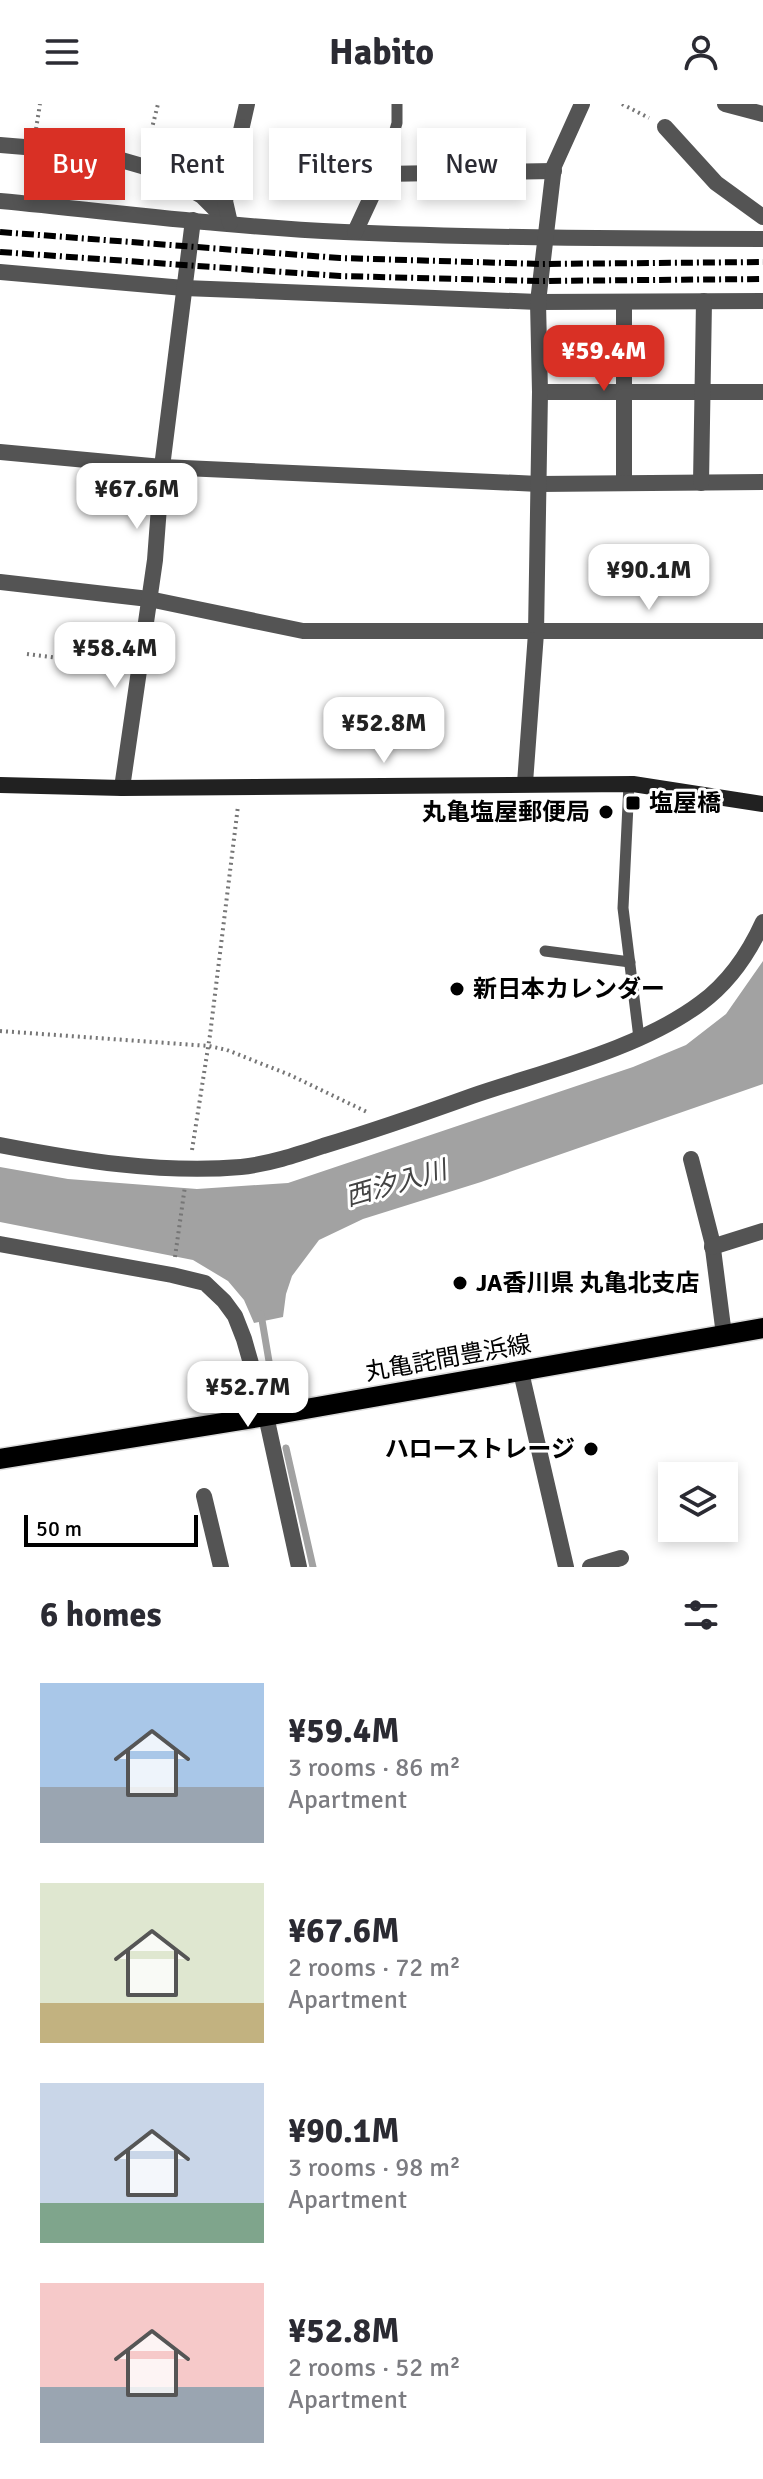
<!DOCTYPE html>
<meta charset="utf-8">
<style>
body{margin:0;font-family:Signika,"Noto Sans JP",sans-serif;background:#f7f7f7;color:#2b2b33;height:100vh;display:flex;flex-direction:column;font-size:30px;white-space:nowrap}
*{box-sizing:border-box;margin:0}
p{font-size:26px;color:#7c7c81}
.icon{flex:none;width:44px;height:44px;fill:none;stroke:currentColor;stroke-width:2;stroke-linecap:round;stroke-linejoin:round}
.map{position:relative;height:1463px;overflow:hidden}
.side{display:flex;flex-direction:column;background:#fff;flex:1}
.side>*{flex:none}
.banner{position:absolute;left:24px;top:24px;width:716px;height:72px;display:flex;gap:16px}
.tools{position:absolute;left:658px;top:1358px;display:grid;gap:16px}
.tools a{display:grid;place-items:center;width:80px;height:80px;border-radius:0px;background:#fff;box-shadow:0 4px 12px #0003;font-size:40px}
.scale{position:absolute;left:24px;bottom:20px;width:174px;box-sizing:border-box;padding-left:8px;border:4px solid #000;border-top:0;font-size:22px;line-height:28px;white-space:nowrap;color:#000;-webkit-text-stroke:6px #fff;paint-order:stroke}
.price{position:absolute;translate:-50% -68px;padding:0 18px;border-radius:16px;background:#fff;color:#222;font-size:26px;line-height:52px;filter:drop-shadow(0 2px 4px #0008)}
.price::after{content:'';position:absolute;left:50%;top:48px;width:24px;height:18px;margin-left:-12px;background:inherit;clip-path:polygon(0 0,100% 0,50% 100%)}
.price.on{background:#d93025;color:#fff}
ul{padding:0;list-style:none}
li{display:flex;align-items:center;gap:24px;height:200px;padding:0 40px}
li span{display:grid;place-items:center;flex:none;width:224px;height:160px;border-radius:0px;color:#555}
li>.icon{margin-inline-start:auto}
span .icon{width:96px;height:96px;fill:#fffc;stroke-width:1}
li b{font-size:34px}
h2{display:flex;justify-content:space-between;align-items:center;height:96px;padding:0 40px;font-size:34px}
.pill{padding:0 28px;border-radius:0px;background:#fff;box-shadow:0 4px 12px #0003;font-size:28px;line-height:72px}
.pill.on{background:#d93025;color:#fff}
header{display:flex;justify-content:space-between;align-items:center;height:104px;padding:0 40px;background:#fff;font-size:36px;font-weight:700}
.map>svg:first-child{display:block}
.water{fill:#a2a2a2}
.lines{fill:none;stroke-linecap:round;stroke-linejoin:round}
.stream{stroke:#a2a2a2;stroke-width:7}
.primary-casing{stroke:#dbdbdb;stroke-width:23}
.path{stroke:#767676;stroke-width:4;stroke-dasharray:2 4;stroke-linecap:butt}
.lane{stroke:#545454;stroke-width:11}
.street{stroke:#545454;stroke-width:16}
.secondary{stroke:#212121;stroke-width:16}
.primary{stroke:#000;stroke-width:20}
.rail{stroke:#000;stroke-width:6;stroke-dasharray:12 4 2 4;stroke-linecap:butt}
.poi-dot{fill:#000;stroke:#fff;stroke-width:3}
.labels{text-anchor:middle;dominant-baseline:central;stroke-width:6;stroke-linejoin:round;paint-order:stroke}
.poi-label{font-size:24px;font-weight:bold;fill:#000;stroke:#fff;text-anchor:start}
.street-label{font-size:24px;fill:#000;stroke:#fff}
.water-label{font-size:26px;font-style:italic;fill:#434343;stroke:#fff}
</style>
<header><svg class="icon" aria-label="menu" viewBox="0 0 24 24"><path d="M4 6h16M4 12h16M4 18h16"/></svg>Habito<svg class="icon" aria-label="person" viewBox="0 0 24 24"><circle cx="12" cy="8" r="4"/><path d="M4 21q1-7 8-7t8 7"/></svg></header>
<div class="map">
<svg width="763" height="1463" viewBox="0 0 763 1463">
<rect width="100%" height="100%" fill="#fff"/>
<polygon class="water" points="763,857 763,980 481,1078 363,1115 319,1136 292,1172 286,1190 283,1213 254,1219 244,1196 228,1177 193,1156 0,1118 0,1063 68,1075 197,1085 288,1079 633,963 686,941 726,910"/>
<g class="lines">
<g class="stream">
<polyline points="261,1210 272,1275"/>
<polyline points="286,1344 313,1463"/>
</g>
<g class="primary-casing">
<polyline id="primary" points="0,1355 266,1312 763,1224"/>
</g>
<g class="path">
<polyline points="622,0 649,14"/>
<polyline points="36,25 40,0"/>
<polyline points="147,44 158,0"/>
<polyline points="27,550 120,562"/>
<polyline points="0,927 209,942 227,946 290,971 367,1008"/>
<polyline points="192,1046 210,931 238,702"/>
<polyline points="175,1153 185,1082"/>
</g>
<g class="lane">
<polyline points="382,70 397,19 397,0"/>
<polyline points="629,680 623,804 639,934"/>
<polyline points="545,847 630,858"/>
</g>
<g class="street">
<polyline points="725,0 763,10"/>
<polyline points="665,23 716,79 763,113"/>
<polyline points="0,41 97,49 142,62 167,72 202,92 230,120"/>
<path d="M0 97C115 108 229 123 344 128 484 134 623 135 763 135"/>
<polyline points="230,119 225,97 247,0"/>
<polyline points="355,128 382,70 554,67"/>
<polyline points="0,168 184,184 538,198 763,197"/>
<polyline points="624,198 624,379"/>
<polyline points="540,288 763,288"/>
<polyline points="0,348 162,363 539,380 763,378"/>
<polyline points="701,379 704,197"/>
<polyline points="0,478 149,495 303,527 763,527"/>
<polyline points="525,679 536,529 540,288 538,198 554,62 582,0"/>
<polyline points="122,684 155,456 162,363 193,116"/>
<path d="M0 1041C78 1056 161 1070 241 1063 269 1060 296 1051 323 1042 373 1027 422 1010 472 992 545 967 640 945 701 899 728 879 749 849 763 818"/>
<polyline points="691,1055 712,1137 724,1231"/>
<polyline points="0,1140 172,1171 205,1179 224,1197 235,1212 244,1235 266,1312 299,1463"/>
<polyline points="712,1143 763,1127"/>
<polyline points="521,1268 566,1463"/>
<polyline points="204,1392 221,1463"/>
<polyline points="590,1463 621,1454"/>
</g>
<polyline class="secondary" points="0,681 122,684 633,680 763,700"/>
<use href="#primary" class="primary"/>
<g class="rail">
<polyline points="0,128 340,154 540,160 763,158"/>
<polyline points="0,148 340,172 539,177 763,175"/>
</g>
</g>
<g class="poi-dot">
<rect x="625" y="691" width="16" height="16" rx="4"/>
<circle cx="606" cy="708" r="8"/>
<circle cx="457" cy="885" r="8"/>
<circle cx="460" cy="1179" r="8"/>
<circle cx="591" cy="1345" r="8"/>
</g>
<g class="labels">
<g class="poi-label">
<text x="649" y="699">塩屋橋</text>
<text x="590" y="708" text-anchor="end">丸亀塩屋郵便局</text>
<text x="473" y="885">新日本カレンダー</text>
<text x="476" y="1179">JA香川県 丸亀北支店</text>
<text x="575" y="1345" text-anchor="end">ハローストレージ</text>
</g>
<g class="street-label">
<text transform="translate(448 1254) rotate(-10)">丸亀詫間豊浜線</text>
</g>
<g class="water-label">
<text transform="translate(396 1080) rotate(-16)">西汐入川</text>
</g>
</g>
</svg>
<div class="tools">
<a><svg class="icon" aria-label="layers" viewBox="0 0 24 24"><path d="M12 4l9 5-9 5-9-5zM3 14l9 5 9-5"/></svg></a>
</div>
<div class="scale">50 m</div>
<b class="price on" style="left:604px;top:289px">¥59.4M</b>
<b class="price" style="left:137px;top:427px">¥67.6M</b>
<b class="price" style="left:649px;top:508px">¥90.1M</b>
<b class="price" style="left:115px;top:586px">¥58.4M</b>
<b class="price" style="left:384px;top:661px">¥52.8M</b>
<b class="price" style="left:248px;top:1325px">¥52.7M</b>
<div class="banner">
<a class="pill on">Buy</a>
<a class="pill">Rent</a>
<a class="pill">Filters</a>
<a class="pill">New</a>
</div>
</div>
<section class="side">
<h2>6 homes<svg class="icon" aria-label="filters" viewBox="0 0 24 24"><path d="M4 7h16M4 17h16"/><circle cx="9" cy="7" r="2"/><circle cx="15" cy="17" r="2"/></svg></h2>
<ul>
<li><span style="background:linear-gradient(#a9c7e8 65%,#9aa5b1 0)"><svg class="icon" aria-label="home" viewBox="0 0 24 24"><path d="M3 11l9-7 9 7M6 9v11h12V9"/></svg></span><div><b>¥59.4M</b><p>3 rooms · 86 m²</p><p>Apartment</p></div></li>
<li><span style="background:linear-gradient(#dfe7d0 75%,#c2b280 0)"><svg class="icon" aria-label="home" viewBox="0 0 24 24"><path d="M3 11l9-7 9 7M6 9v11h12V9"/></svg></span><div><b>¥67.6M</b><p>2 rooms · 72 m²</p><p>Apartment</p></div></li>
<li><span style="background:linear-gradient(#c9d6e8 75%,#7fa58c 0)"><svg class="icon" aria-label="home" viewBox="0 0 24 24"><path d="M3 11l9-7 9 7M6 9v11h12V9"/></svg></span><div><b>¥90.1M</b><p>3 rooms · 98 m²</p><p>Apartment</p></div></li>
<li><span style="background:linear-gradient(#f6c9c9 65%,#9aa5b1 0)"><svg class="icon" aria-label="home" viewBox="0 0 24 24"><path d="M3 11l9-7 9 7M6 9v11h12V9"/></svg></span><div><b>¥52.8M</b><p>2 rooms · 52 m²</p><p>Apartment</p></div></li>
</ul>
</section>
